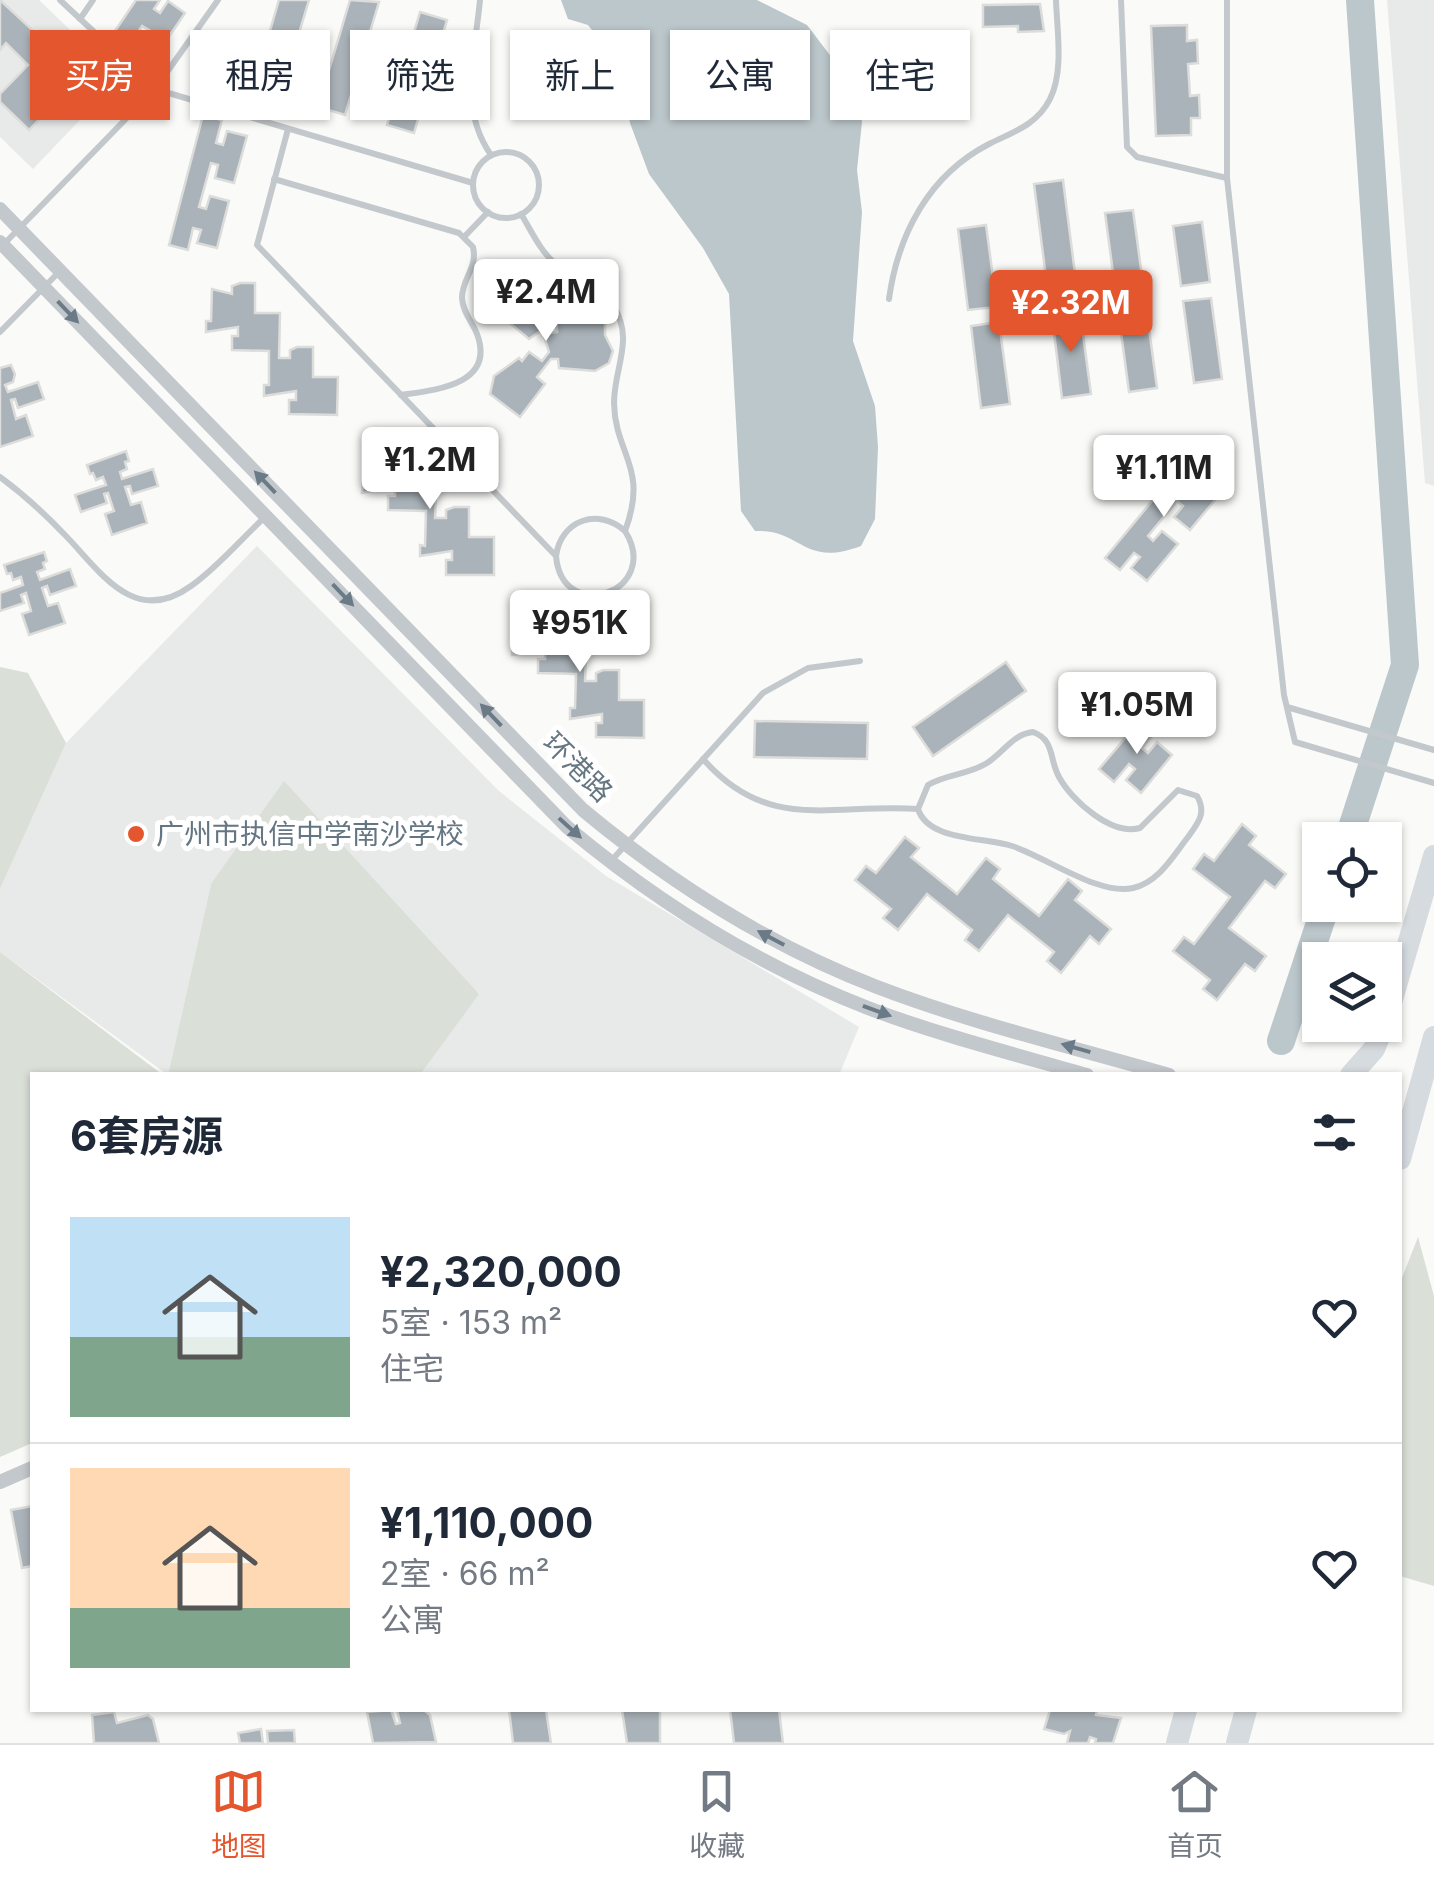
<!DOCTYPE html>
<html lang="zh">
<meta charset="utf-8">
<style>
body{margin:0;font-family:Inter,"Noto Sans SC",sans-serif;background:#f6f6f7;color:#1f2937;height:100vh;display:flex;flex-direction:column;font-size:38px;white-space:nowrap}
*{box-sizing:border-box;margin:0}
p{font-size:32px;color:#747a83}
.icon{flex:none;width:55px;height:55px;fill:none;stroke:currentColor;stroke-width:2;stroke-linecap:round;stroke-linejoin:round}
.map{position:relative;flex:1;overflow:hidden}
.drawer{position:absolute;left:30px;top:1072px;width:1372px;height:640px;display:flex;flex-direction:column;background:#fff;border-radius:0px;box-shadow:0 2px 8px #0004}
.drawer>*{flex:none}
.banner{position:absolute;left:30px;top:30px;width:1375px;height:90px;display:flex;gap:20px}
.buttons{position:absolute;left:1302px;top:822px;display:grid;gap:20px}
.buttons a{display:grid;place-items:center;width:100px;height:100px;border-radius:0px;background:#fff;box-shadow:0 2px 8px #0004;font-size:50px}
.price{position:absolute;translate:-50% -85px;padding:0 22px;border-radius:10px;background:#fff;color:#222;font-size:32px;line-height:65px;filter:drop-shadow(0 2px 5px #0008)}
.price::after{content:'';position:absolute;left:50%;top:60px;width:30px;height:22px;margin-left:-15px;background:inherit;clip-path:polygon(0 0,100% 0,50% 100%)}
.price.selected{background:#e4572e;color:#fff}
ul{padding:0;list-style:none}
li{display:flex;align-items:center;gap:30px;height:250px;padding:0 40px}
li+li{border-top:2px solid #e0e1e3}
li span{display:grid;place-items:center;flex:none;width:280px;height:200px;border-radius:0px;color:#555}
li>.icon{margin-inline-start:auto}
span .icon{width:120px;height:120px;fill:#fffc;stroke-width:1}
li b{font-size:42px}
h2{display:flex;justify-content:space-between;align-items:center;height:120px;padding:0 40px;font-size:42px}
.pill{padding:0 35px;border-radius:0px;background:#fff;box-shadow:0 2px 8px #0004;font-size:35px;line-height:90px}
.pill.selected{background:#e4572e;color:#fff}
.tabs{display:flex;justify-content:space-around;align-items:center;height:140px;border-top:2px solid #e0e1e3;background:#fff;font-size:28px;color:#747a83}
.tabs a{display:grid;justify-items:center;gap:5px}
.tabs .selected{color:#e4572e}
.map>svg:first-child{display:block}
.built{fill:#e8e9e9}
.green{fill:#dadfd7}
.water{fill:#bbc7cb}
.lines{fill:none;stroke-linecap:round;stroke-linejoin:round}
.river{stroke:#bbc7cb;stroke-width:28}
.building{fill:#aab3b9;stroke:#dcdcda;stroke-width:2.5}
.service{stroke:#c3c8cc;stroke-width:6}
.minor{stroke:#c3c8cc;stroke-width:14}
.trunk{stroke:#d6dbdf;stroke-width:22}
.oneway{fill:#6a7a87}
.poi-dot{fill:#e4572e;stroke:#fff;stroke-width:4}
.labels{text-anchor:middle;dominant-baseline:central;stroke-width:10;stroke-linejoin:round;paint-order:stroke}
.street-label{font-size:28px;fill:#657683;stroke:#fff}
.poi-label{font-size:28px;fill:#657683;stroke:#fff;text-anchor:start}
</style>
<div class="map">
<svg width="1434" height="1743" viewBox="0 0 1434 1743">
<rect width="100%" height="100%" fill="#fafaf8"/>
<g class="built">
<polygon points="0,0 39,0 120,78 33,169 0,137"/>
<polygon points="1387,0 1434,0 1434,486 1425,483"/>
<polygon points="257,546 499,791 606,876 859,1027 839,1075 420,1075 479,993 211,884 168,1075 0,952 0,889 66,743"/>
</g>
<g class="green">
<polygon points="0,667 28,673 66,743 0,889"/>
<polygon points="284,781 479,994 420,1075 168,1075 211,884"/>
<polygon points="0,952 163,1075 32,1075 32,1443 0,1457"/>
<polygon points="1418,1237 1434,1296 1434,1586 1400,1576 1400,1283"/>
</g>
<path class="water" d="M561 0H757L807 25 858 92 862 122 857 170 862 212 853 341 875 406 878 447 875 519 861 546C802 568 803 529 755 531L741 511 729 294 703 248 649 174 630 123 621 75 606 48 588 25 568 19Z"/>
<g class="lines">
<g class="river">
<polyline points="1348,840 1405,665 1360,0"/>
<polyline points="1281,1041 1326,905"/>
</g>
</g>
<g class="building">
<polygon points="0,0 81,75 29,130 0,102 0,94 28,65 6,43 0,50"/>
<polygon points="136,0 160,0 154,9 160,13 168,1 185,13 158,53 141,42 149,30 142,26 130,45 113,34"/>
<polygon points="279,0 309,0 281,93 254,85"/>
<polygon points="350,0 379,2 345,115 318,107"/>
<polygon points="1040,4 1044,31 1018,32 1018,26 983,27 983,5"/>
<polygon points="420,12 447,20 414,133 387,125"/>
<polygon points="1187,25 1187,41 1197,40 1198,63 1188,64 1190,96 1199,95 1200,118 1191,118 1191,135 1156,136 1151,26"/>
<polygon points="203,115 222,120 216,143 223,145 227,131 247,136 234,183 215,178 218,165 211,163 199,207 206,209 210,196 229,201 217,248 197,243 201,230 193,228 188,250 169,245"/>
<polygon points="1063,180 1078,297 1049,301 1034,184"/>
<polygon points="1133,210 1144,291 1116,295 1105,213"/>
<polygon points="1202,222 1210,282 1181,286 1173,226"/>
<polygon points="986,225 997,307 968,310 958,229"/>
<polygon points="523,274 547,308 538,314 551,333 557,332 556,316 605,308 605,335 613,351 609,363 595,371 559,368 558,359 551,359 537,377 545,384 520,417 490,394 494,376 519,358 522,361 529,352 542,361 549,352 542,330 529,339 494,310 497,301 492,295"/>
<polygon points="240,283 255,283 255,313 280,313 279,358 290,358 290,350 297,347 313,347 313,377 338,377 337,415 289,414 289,400 296,400 296,391 264,396 264,385 269,385 269,351 232,350 232,336 238,336 238,327 206,332 206,321 211,321 212,289 232,294 232,286"/>
<polygon points="1211,298 1222,379 1194,383 1183,301"/>
<polygon points="1146,306 1157,388 1129,392 1118,310"/>
<polygon points="1080,312 1091,394 1062,398 1052,316"/>
<polygon points="999,322 1010,404 981,408 971,326"/>
<polygon points="11,365 15,374 13,382 5,385 8,392 38,382 44,399 18,408 15,399 11,400 16,419 26,415 33,436 0,447 0,368"/>
<polygon points="396,443 412,443 411,473 437,474 435,518 446,518 446,510 454,507 469,507 469,537 494,537 494,575 446,575 446,560 452,560 452,551 420,556 420,545 425,546 426,511 388,510 388,496 395,496 395,487 362,493 363,481 367,482 368,449 389,454 389,446"/>
<polygon points="126,451 129,461 125,462 127,469 120,472 122,479 153,469 158,486 132,494 130,486 125,487 131,505 141,502 147,523 112,535 105,514 114,511 108,493 104,494 107,503 81,512 75,495 106,485 103,477 96,480 93,473 90,474 87,465"/>
<polygon points="1190,455 1205,467 1191,485 1196,490 1205,479 1221,493 1190,530 1174,517 1183,506 1177,501 1148,536 1153,541 1162,531 1178,544 1147,581 1131,568 1140,557 1134,553 1120,570 1105,558"/>
<polygon points="44,552 47,561 43,563 45,569 37,572 40,580 70,569 76,586 50,595 47,586 42,588 48,606 58,603 65,623 29,635 22,614 31,611 26,593 21,595 24,603 0,611 0,593 23,585 21,577 13,580 11,573 7,574 4,565"/>
<polygon points="546,606 562,606 561,636 587,636 585,681 596,681 596,673 603,670 619,670 619,700 644,700 644,738 596,737 596,723 602,723 602,714 570,719 570,708 575,708 576,674 538,673 538,659 545,659 545,650 512,655 513,644 518,644 518,613 538,617 539,609"/>
<polygon points="1006,662 1026,691 933,756 913,727"/>
<polygon points="1142,718 1157,730 1142,748 1148,753 1157,742 1172,755 1141,793 1126,780 1135,769 1129,764 1114,782 1099,769"/>
<polygon points="755,721 868,723 867,759 754,757"/>
<polygon points="1242,824 1256,836 1249,845 1286,874 1275,888 1265,881 1229,928 1266,956 1255,971 1245,964 1217,1000 1203,989 1210,980 1173,951 1184,937 1194,944 1230,897 1193,869 1204,854 1214,861"/>
<polygon points="905,837 919,848 911,857 957,894 986,858 1000,869 993,879 1039,916 1068,879 1082,891 1075,900 1111,929 1099,944 1090,936 1061,973 1047,961 1054,952 1008,915 979,951 965,940 972,930 927,894 898,930 883,918 891,909 855,880 866,866 876,873"/>
<polygon points="32,1506 32,1566 22,1568 11,1510"/>
<polygon points="391,1710 396,1724 400,1723 397,1710 424,1710 430,1715 436,1742 373,1743 367,1712"/>
<polygon points="509,1710 546,1710 551,1743 513,1743"/>
<polygon points="622,1710 660,1710 660,1743 627,1743"/>
<polygon points="730,1710 779,1710 783,1743 734,1743"/>
<polygon points="1050,1710 1097,1710 1096,1715 1121,1718 1113,1743 1095,1743 1096,1739 1090,1737 1088,1743 1067,1743 1070,1731 1064,1734 1044,1729"/>
<polygon points="114,1712 117,1723 148,1715 153,1719 159,1743 94,1743 92,1715"/>
<polygon points="261,1729 263,1743 240,1743 238,1733"/>
<polygon points="294,1730 295,1743 268,1743 267,1731"/>
</g>
<g class="lines">
<g class="service">
<polyline points="60,0 155,89 473,183"/>
<path d="M480 0C475 54 458 108 491 155"/>
<polyline points="1121,0 1127,147 1137,157 1227,178"/>
<polyline points="1227,0 1227,178 1284,695 1295,742 1434,783"/>
<polyline points="80,19 93,0"/>
<polyline points="288,129 257,245 555,555"/>
<circle cx="506" cy="185" r="33"/>
<path d="M274 179 459 233 473 247C478 268 462 278 462 298 463 313 472 321 477 334 496 385 435 390 401 395"/>
<path d="M521 214C531 230 541 253 557 265 576 280 598 283 613 305 635 340 614 367 614 403 615 455 649 467 625 531 663 592 562 626 556 556 561 520 598 507 625 531"/>
<polyline points="465,236 488,212"/>
<polyline points="4,244 155,89 218,0"/>
<path d="M889 299C898 234 929 175 989 144 1013 132 1037 125 1050 99 1064 71 1057 31 1056 0"/>
<polyline points="0,332 59,272"/>
<path d="M0 477C23 494 44 513 64 534 99 569 133 628 191 586 218 567 241 539 265 517"/>
<polyline points="1287,707 1434,750"/>
<path d="M1033 732C1055 740 1049 759 1059 777 1072 801 1112 836 1140 828L1178 790 1197 796C1207 813 1198 823 1188 837 1173 856 1159 882 1133 888 1099 896 1046 857 1012 846 984 837 928 841 918 809L928 785C946 774 968 775 987 763 1004 752 1013 734 1033 732Z"/>
<path d="M703 759C769 834 832 803 918 809"/>
<polyline points="611,861 763,693 808,668 860,661"/>
</g>
<g class="minor">
<path d="M0 209 583 810C672 884 768 945 877 987 971 1023 1072 1047 1169 1075"/>
<path d="M0 242 567 827C658 903 757 965 868 1008 939 1035 1014 1054 1087 1075"/>
<polyline points="0,1482 32,1468"/>
</g>
<g class="trunk">
<polyline points="1385,1023 1434,856"/>
<polyline points="1351,1075 1374,1049 1384,1025"/>
<polyline points="1400,1159 1434,1037"/>
<polyline points="1177,1743 1186,1710"/>
<polyline points="1237,1743 1246,1710"/>
</g>
</g>
<defs><path id="oneway-solid" d="M-6-.8H1V-3.2L6.5 0L1 3.2V.8H-6Z" transform="scale(2.5)"/></defs>
<g class="oneway">
<use href="#oneway-solid" transform="translate(68 312) rotate(46)"/>
<use href="#oneway-solid" transform="translate(265 482) rotate(-134)"/>
<use href="#oneway-solid" transform="translate(343 595) rotate(46)"/>
<use href="#oneway-solid" transform="translate(491 715) rotate(-134)"/>
<use href="#oneway-solid" transform="translate(570 828) rotate(42)"/>
<use href="#oneway-solid" transform="translate(771 938) rotate(-152)"/>
<use href="#oneway-solid" transform="translate(877 1011) rotate(20)"/>
<use href="#oneway-solid" transform="translate(1076 1048) rotate(-164)"/>
</g>
<circle class="poi-dot" cx="136" cy="834" r="10"/>
<g class="labels">
<g class="street-label">
<text transform="translate(578 767) rotate(45)">环港路</text>
</g>
<g class="poi-label">
<text x="156" y="834">广州市执信中学南沙学校</text>
</g>
</g>
</svg>
<div class="buttons">
<a><svg class="icon" aria-label="locate" viewBox="0 0 24 24"><circle cx="12" cy="12" r="6"/><path d="M12 2v4M12 18v4M2 12h4M18 12h4"/></svg></a>
<a><svg class="icon" aria-label="layers" viewBox="0 0 24 24"><path d="M12 4l9 5-9 5-9-5zM3 14l9 5 9-5"/></svg></a>
</div>
<b class="price" style="left:546px;top:344px">¥2.4M</b>
<b class="price selected" style="left:1071px;top:355px">¥2.32M</b>
<b class="price" style="left:430px;top:512px">¥1.2M</b>
<b class="price" style="left:1164px;top:520px">¥1.11M</b>
<b class="price" style="left:580px;top:675px">¥951K</b>
<b class="price" style="left:1137px;top:757px">¥1.05M</b>
<div class="banner">
<a class="pill selected">买房</a>
<a class="pill">租房</a>
<a class="pill">筛选</a>
<a class="pill">新上</a>
<a class="pill">公寓</a>
<a class="pill">住宅</a>
</div>
<section class="drawer">
<h2>6套房源<svg class="icon" aria-label="filters" viewBox="0 0 24 24"><path d="M4 7h16M4 17h16"/><circle cx="9" cy="7" r="2"/><circle cx="15" cy="17" r="2"/></svg></h2>
<ul>
<li><span style="background:linear-gradient(#bfe0f5 60%,#7fa58c 0)"><svg class="icon" aria-label="home" viewBox="0 0 24 24"><path d="M3 11l9-7 9 7M6 9v11h12V9"/></svg></span><div><b>¥2,320,000</b><p>5室 · 153 m²</p><p>住宅</p></div><svg class="icon" aria-label="heart" viewBox="0 0 24 24"><path d="M12 20l-8-8c-3-5 5-10 8-4 3-6 11-1 8 4z"/></svg></li>
<li><span style="background:linear-gradient(#ffd9b3 70%,#7fa58c 0)"><svg class="icon" aria-label="home" viewBox="0 0 24 24"><path d="M3 11l9-7 9 7M6 9v11h12V9"/></svg></span><div><b>¥1,110,000</b><p>2室 · 66 m²</p><p>公寓</p></div><svg class="icon" aria-label="heart" viewBox="0 0 24 24"><path d="M12 20l-8-8c-3-5 5-10 8-4 3-6 11-1 8 4z"/></svg></li>
</ul>
</section>
</div>
<nav class="tabs">
<a class="selected"><svg class="icon" aria-label="map" viewBox="0 0 24 24"><path d="M3 6l6-2 6 2 6-2v14l-6 2-6-2-6 2zM9 4v14M15 6v14"/></svg>地图</a>
<a><svg class="icon" aria-label="saved" viewBox="0 0 24 24"><path d="M7 4h10v16l-5-4-5 4z"/></svg>收藏</a>
<a><svg class="icon" aria-label="home" viewBox="0 0 24 24"><path d="M3 11l9-7 9 7M6 9v11h12V9"/></svg>首页</a>
</nav>
